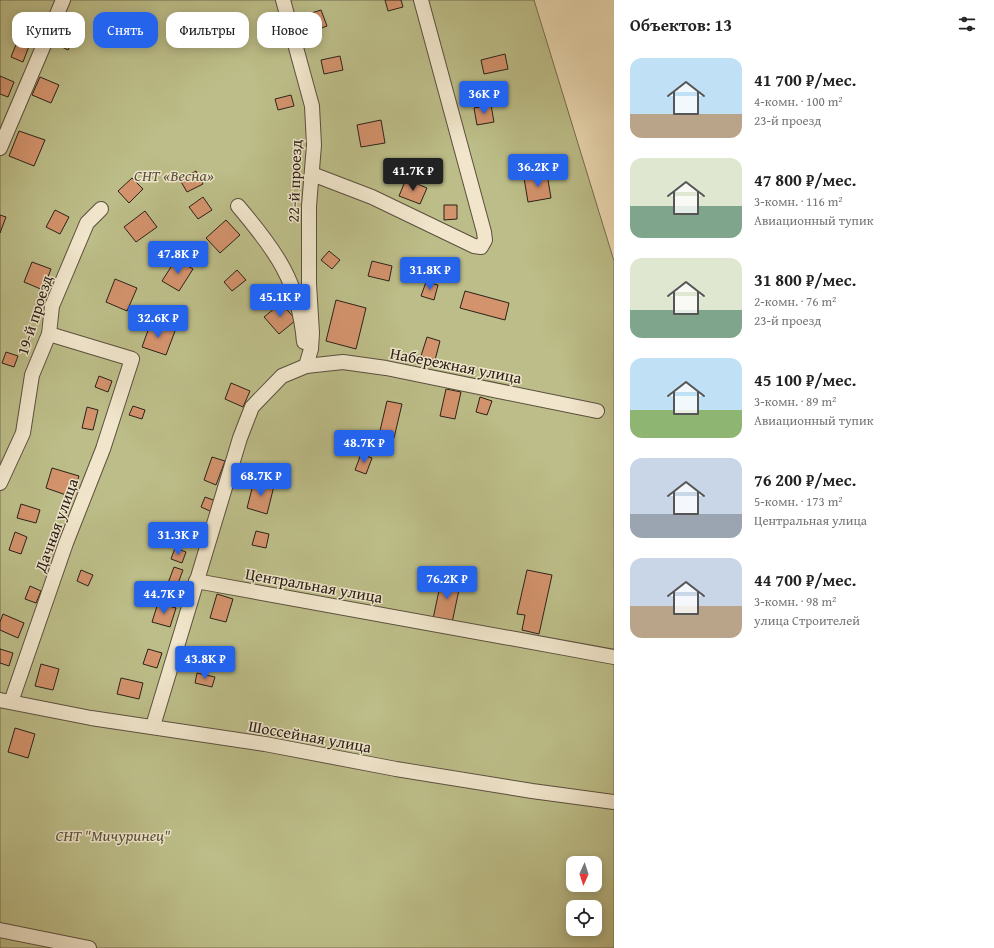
<!DOCTYPE html>
<html lang="ru">
<meta charset="utf-8">
<style>
body{margin:0;font-family:"Gentium Book Plus",serif;background:#f6f6f6;color:#222;height:100vh;display:flex;flex-direction:column;font-size:15px;white-space:nowrap}
*{box-sizing:border-box;margin:0}
p{font-size:13px;color:#767676}
.icon{flex:none;width:22px;height:22px;fill:none;stroke:currentColor;stroke-width:2;stroke-linecap:round;stroke-linejoin:round}
.map{position:relative;flex:1;overflow:hidden}
.details{display:flex;flex-direction:column;background:#fff;width:380px}
.details>*{flex:none}
.top-card{position:absolute;left:12px;top:12px;width:380px;height:36px;display:flex;gap:8px}
.needle{width:26px;rotate:183deg}
.fabs{position:absolute;left:566px;top:856px;display:grid;gap:8px}
.fabs a{display:grid;place-items:center;width:36px;height:36px;border-radius:8px;background:#fff;box-shadow:0 2px 10px #0003;font-size:20px}
.price{position:absolute;translate:-50% -34px;padding:0 9px;border-radius:4px;background:#2563eb;color:#fff;font-size:13px;line-height:26px;filter:drop-shadow(0 1px 2px #0008)}
.price::after{content:'';position:absolute;left:50%;top:24px;width:12px;height:9px;margin-left:-6px;background:inherit;clip-path:polygon(0 0,100% 0,50% 100%)}
.price.current{background:#222;color:#fff}
ul{padding:0;list-style:none}
li{display:flex;align-items:center;gap:12px;height:100px;padding:0 16px}
li span{display:grid;place-items:center;flex:none;width:112px;height:80px;border-radius:12px;color:#555}
li>.icon{margin-inline-start:auto}
span .icon{width:48px;height:48px;fill:#fffc;stroke-width:1}
li b{font-size:17px}
h2{display:flex;justify-content:space-between;align-items:center;height:48px;padding:0 16px;font-size:17px}
.chip{padding:0 14px;border-radius:12px;background:#fff;box-shadow:0 2px 10px #0003;font-size:14px;line-height:36px}
.chip.current{background:#2563eb;color:#fff}
main{display:flex;flex:1;min-height:0}
.map>svg:first-child{display:block}
.green{fill:#bcbd88;stroke:#746f50;fill-rule:evenodd}
.building{fill:#d3936c;stroke:#2b2119}
.lines{fill:none;stroke-linecap:round;stroke-linejoin:round}
.minor-casing{stroke:#5b4f3f;stroke-width:16}
.minor{stroke:#f1e6cc;stroke-width:14}
.labels{text-anchor:middle;dominant-baseline:central;stroke-width:3;stroke-linejoin:round;paint-order:stroke}
.park-label{font-size:16px;font-style:italic;fill:#56503a;stroke:#f1e6cc}
.street-label{font-size:16px;fill:#2b2119;stroke:#f1e6cc}
</style>
<main>
<div class="map">
<svg width="614" height="948" viewBox="0 0 614 948">
<rect width="100%" height="100%" fill="#ead8b1"/>
<filter id="stains"><feTurbulence type="fractalNoise" baseFrequency=".005" numOctaves="4"/><feColorMatrix values="0 0 0 0 .2 0 0 0 0 .09 0 0 0 0 .02 0 0 0 .5 -.17"/></filter>
<radialGradient id="worn" r=".72"><stop offset=".6" stop-color="#630" stop-opacity="0"/><stop offset="1" stop-color="#630" stop-opacity=".3"/></radialGradient>
<path class="green" d="M0 0H534L614 261V948H0ZM573 863H595V885H573ZM573 907H595V929H573Z"/>
<g class="building">
<polygon points="385,0 401,0 403,7 388,11"/>
<polygon points="321,10 327,26 311,32 305,15"/>
<polygon points="66,17 81,25 68,50 52,42"/>
<polygon points="17,42 29,46 23,62 11,57"/>
<polygon points="505,54 508,69 484,74 481,60"/>
<polygon points="340,56 343,70 324,74 321,60"/>
<polygon points="0,76 14,82 8,97 0,94"/>
<polygon points="40,77 59,85 51,103 32,95"/>
<polygon points="291,95 294,106 278,110 275,99"/>
<polygon points="491,105 494,122 477,125 474,108"/>
<polygon points="381,120 385,143 361,147 357,125"/>
<polygon points="19,131 45,140 34,166 9,156"/>
<polygon points="196,171 203,184 187,192 180,180"/>
<polygon points="547,174 551,198 528,202 524,178"/>
<polygon points="132,178 143,189 129,203 118,191"/>
<polygon points="406,179 427,188 420,204 399,196"/>
<polygon points="203,197 212,210 198,219 189,207"/>
<polygon points="444,205 457,205 457,219 444,220"/>
<polygon points="55,210 69,217 60,234 46,227"/>
<polygon points="145,211 157,227 136,242 124,227"/>
<polygon points="0,215 6,217 0,233"/>
<polygon points="226,220 240,235 220,253 206,238"/>
<polygon points="329,251 340,260 332,269 321,260"/>
<polygon points="176,259 193,269 179,291 162,281"/>
<polygon points="372,261 392,266 389,281 368,276"/>
<polygon points="32,262 51,269 43,290 24,282"/>
<polygon points="237,270 246,280 232,291 224,282"/>
<polygon points="115,279 137,288 127,311 106,302"/>
<polygon points="426,282 438,285 434,300 421,296"/>
<polygon points="465,291 509,303 505,320 460,308"/>
<polygon points="336,300 366,308 356,349 326,341"/>
<polygon points="281,303 296,320 279,334 264,317"/>
<polygon points="151,322 175,331 166,355 142,347"/>
<polygon points="427,337 440,341 435,360 421,356"/>
<polygon points="6,352 18,356 14,367 2,363"/>
<polygon points="99,376 112,381 108,392 95,387"/>
<polygon points="231,383 250,391 243,407 225,399"/>
<polygon points="446,389 461,392 455,419 440,416"/>
<polygon points="480,397 492,401 487,415 476,412"/>
<polygon points="387,401 402,404 394,438 379,435"/>
<polygon points="133,406 145,410 142,419 129,415"/>
<polygon points="87,407 98,410 93,430 82,428"/>
<polygon points="361,454 372,458 366,474 355,470"/>
<polygon points="212,457 225,461 216,485 204,480"/>
<polygon points="52,468 79,476 72,497 46,488"/>
<polygon points="254,481 274,486 267,514 247,508"/>
<polygon points="205,497 216,501 212,512 201,507"/>
<polygon points="21,504 40,510 36,523 17,518"/>
<polygon points="178,527 196,532 193,543 175,538"/>
<polygon points="256,531 269,534 266,548 252,545"/>
<polygon points="15,532 27,537 21,554 9,550"/>
<polygon points="175,548 186,552 182,563 171,559"/>
<polygon points="174,567 183,570 177,586 168,583"/>
<polygon points="81,570 93,575 88,586 77,581"/>
<polygon points="527,570 552,575 539,634 522,630 525,615 517,614"/>
<polygon points="442,576 461,580 452,623 433,619"/>
<polygon points="30,586 41,591 36,603 25,599"/>
<polygon points="217,594 233,599 226,622 210,618"/>
<polygon points="158,603 176,608 170,627 152,622"/>
<polygon points="3,614 24,623 18,638 0,630 0,622"/>
<polygon points="0,649 13,653 9,666 0,663"/>
<polygon points="148,649 162,653 157,668 143,664"/>
<polygon points="41,664 59,669 53,690 35,686"/>
<polygon points="197,673 215,677 212,687 195,683"/>
<polygon points="121,678 143,683 139,699 117,694"/>
<polygon points="15,728 35,734 28,758 8,752"/>
</g>
<g class="lines">
<g class="minor-casing">
<g id="minor">
<polyline points="283,0 312,106 314,145 309,206 309,284 312,333 311,349 306,366"/>
<polyline points="0,148 63,0"/>
<polyline points="312,174 372,197 474,246 481,247 485,240 484,232 421,0"/>
<path d="M238 206C276 251 299 282 304 342"/>
<polyline points="0,483 23,433 32,375 49,334 52,306 87,223 101,209"/>
<polyline points="196,581 614,657"/>
<polyline points="0,700 91,718 265,744 396,769 532,791 614,802"/>
<polyline points="11,702 66,543 103,449 132,359 49,334"/>
<polyline points="153,726 240,438 252,407 282,376 306,366 343,362 386,368 597,411"/>
<polyline points="0,930 89,948"/>
</g>
</g>
<use href="#minor" class="minor"/>
</g>
<g class="labels">
<g class="park-label">
<text x="174" y="175">СНТ «Весна»</text>
<text x="113" y="835">СНТ "Мичуринец"</text>
</g>
<g class="street-label">
<text transform="translate(294 181) rotate(-88)">22-й проезд</text>
<text transform="translate(34 315) rotate(-72)">19-й проезд</text>
<text transform="translate(456 365) rotate(11)">Набережная улица</text>
<text transform="translate(56 525) rotate(-70)">Дачная улица</text>
<text transform="translate(314 585) rotate(10)">Центральная улица</text>
<text transform="translate(310 736) rotate(10)">Шоссейная улица</text>
</g>
</g>
<rect width="100%" height="100%" filter="url(#stains)"/>
<rect width="100%" height="100%" fill="url(#worn)"/>
</svg>
<div class="fabs">
<a><svg class="needle" viewBox="-14 -14 28 28"><path d="M0-13l5 13h-10z" fill="#e53935"/><path d="M0 13l5-13h-10z" fill="#767676"/></svg></a>
<a><svg class="icon" aria-label="locate" viewBox="0 0 24 24"><circle cx="12" cy="12" r="6"/><path d="M12 2v4M12 18v4M2 12h4M18 12h4"/></svg></a>
</div>
<b class="price" style="left:484px;top:115px">36K ₽</b>
<b class="price" style="left:538px;top:188px">36.2K ₽</b>
<b class="price current" style="left:413px;top:192px">41.7K ₽</b>
<b class="price" style="left:178px;top:275px">47.8K ₽</b>
<b class="price" style="left:430px;top:291px">31.8K ₽</b>
<b class="price" style="left:280px;top:318px">45.1K ₽</b>
<b class="price" style="left:158px;top:339px">32.6K ₽</b>
<b class="price" style="left:364px;top:464px">48.7K ₽</b>
<b class="price" style="left:261px;top:497px">68.7K ₽</b>
<b class="price" style="left:178px;top:556px">31.3K ₽</b>
<b class="price" style="left:447px;top:600px">76.2K ₽</b>
<b class="price" style="left:164px;top:615px">44.7K ₽</b>
<b class="price" style="left:205px;top:680px">43.8K ₽</b>
<div class="top-card">
<a class="chip">Купить</a>
<a class="chip current">Снять</a>
<a class="chip">Фильтры</a>
<a class="chip">Новое</a>
</div>
</div>
<section class="details">
<h2>Объектов: 13<svg class="icon" aria-label="filters" viewBox="0 0 24 24"><path d="M4 7h16M4 17h16"/><circle cx="9" cy="7" r="2"/><circle cx="15" cy="17" r="2"/></svg></h2>
<ul>
<li><span style="background:linear-gradient(#bfe0f5 70%,#b9a48a 0)"><svg class="icon" aria-label="home" viewBox="0 0 24 24"><path d="M3 11l9-7 9 7M6 9v11h12V9"/></svg></span><div><b>41 700 ₽/мес.</b><p>4-комн. · 100 m²</p><p>23-й проезд</p></div></li>
<li><span style="background:linear-gradient(#dfe7d0 60%,#7fa58c 0)"><svg class="icon" aria-label="home" viewBox="0 0 24 24"><path d="M3 11l9-7 9 7M6 9v11h12V9"/></svg></span><div><b>47 800 ₽/мес.</b><p>3-комн. · 116 m²</p><p>Авиационный тупик</p></div></li>
<li><span style="background:linear-gradient(#dfe7d0 65%,#7fa58c 0)"><svg class="icon" aria-label="home" viewBox="0 0 24 24"><path d="M3 11l9-7 9 7M6 9v11h12V9"/></svg></span><div><b>31 800 ₽/мес.</b><p>2-комн. · 76 m²</p><p>23-й проезд</p></div></li>
<li><span style="background:linear-gradient(#bfe0f5 65%,#8fb573 0)"><svg class="icon" aria-label="home" viewBox="0 0 24 24"><path d="M3 11l9-7 9 7M6 9v11h12V9"/></svg></span><div><b>45 100 ₽/мес.</b><p>3-комн. · 89 m²</p><p>Авиационный тупик</p></div></li>
<li><span style="background:linear-gradient(#c9d6e8 70%,#9aa5b1 0)"><svg class="icon" aria-label="home" viewBox="0 0 24 24"><path d="M3 11l9-7 9 7M6 9v11h12V9"/></svg></span><div><b>76 200 ₽/мес.</b><p>5-комн. · 173 m²</p><p>Центральная улица</p></div></li>
<li><span style="background:linear-gradient(#c9d6e8 60%,#b9a48a 0)"><svg class="icon" aria-label="home" viewBox="0 0 24 24"><path d="M3 11l9-7 9 7M6 9v11h12V9"/></svg></span><div><b>44 700 ₽/мес.</b><p>3-комн. · 98 m²</p><p>улица Строителей</p></div></li>
</ul>
</section>
</main>
